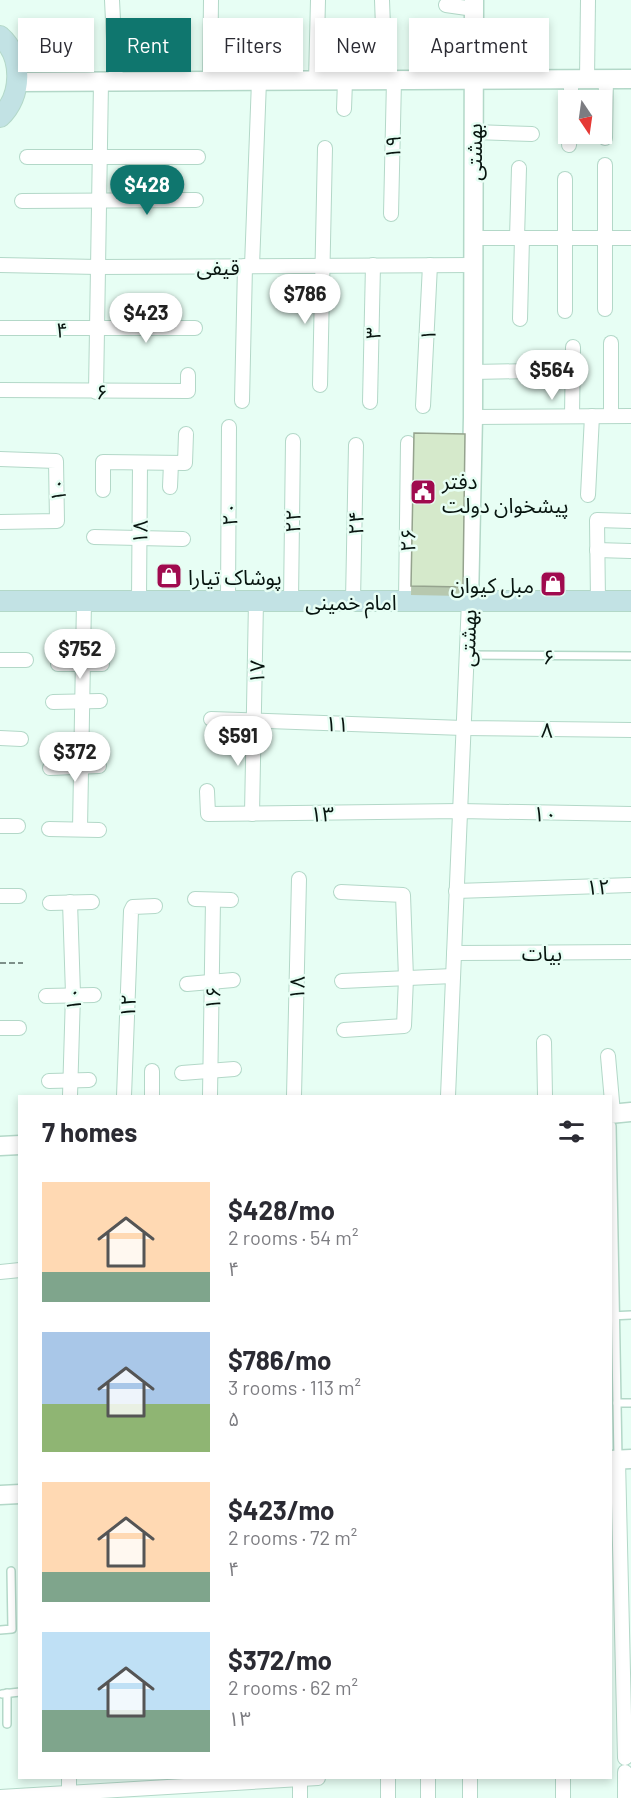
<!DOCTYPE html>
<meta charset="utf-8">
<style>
body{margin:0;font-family:Barlow,"Noto Sans Arabic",sans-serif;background:#f2f2f3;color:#2b2b33;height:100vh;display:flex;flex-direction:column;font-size:22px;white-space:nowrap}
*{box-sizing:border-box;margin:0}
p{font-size:20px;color:#7c7c81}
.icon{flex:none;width:33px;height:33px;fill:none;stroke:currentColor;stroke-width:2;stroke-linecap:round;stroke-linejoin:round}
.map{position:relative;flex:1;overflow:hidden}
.details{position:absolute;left:18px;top:1095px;width:594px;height:684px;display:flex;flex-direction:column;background:#fff;border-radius:0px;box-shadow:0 3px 9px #0003}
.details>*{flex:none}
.hud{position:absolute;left:18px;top:18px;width:596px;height:54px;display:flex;gap:12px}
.needle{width:39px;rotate:167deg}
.tools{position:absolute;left:558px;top:90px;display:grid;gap:12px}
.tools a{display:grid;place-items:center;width:54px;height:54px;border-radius:0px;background:#fff;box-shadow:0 3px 9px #0003;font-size:30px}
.price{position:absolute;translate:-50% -51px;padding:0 14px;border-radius:21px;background:#fff;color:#222;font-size:20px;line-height:39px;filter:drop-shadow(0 2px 3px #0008)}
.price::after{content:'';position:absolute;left:50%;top:36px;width:18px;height:14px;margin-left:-9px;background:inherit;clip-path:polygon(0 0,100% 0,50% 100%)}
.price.active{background:#0f766e;color:#fff}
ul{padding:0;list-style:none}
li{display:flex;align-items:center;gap:18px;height:150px;padding:0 24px}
li span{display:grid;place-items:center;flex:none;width:168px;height:120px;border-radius:0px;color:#555}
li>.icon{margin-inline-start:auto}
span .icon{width:72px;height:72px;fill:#fffc;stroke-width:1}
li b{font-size:26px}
h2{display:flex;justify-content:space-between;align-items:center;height:72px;padding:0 24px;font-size:26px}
.pill{padding:0 21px;border-radius:0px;background:#fff;box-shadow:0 3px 9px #0003;font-size:21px;line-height:54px}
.pill.active{background:#0f766e;color:#fff}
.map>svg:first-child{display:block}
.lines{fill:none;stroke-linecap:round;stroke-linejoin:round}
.service-casing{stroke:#b3d8c8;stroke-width:10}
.minor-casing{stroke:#b3d8c8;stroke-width:16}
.tertiary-casing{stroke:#b3d8c8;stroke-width:21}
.secondary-casing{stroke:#b3d8c8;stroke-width:22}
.path{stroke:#7e9089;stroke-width:2;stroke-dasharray:6 3;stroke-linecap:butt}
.service{stroke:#fff;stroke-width:7}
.minor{stroke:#fff;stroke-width:14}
.tertiary{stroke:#fff;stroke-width:18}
.secondary{stroke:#c2e2e4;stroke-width:20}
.wall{fill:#b7c8af}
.building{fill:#d5e9cb;stroke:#95a38e;stroke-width:1.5}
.labels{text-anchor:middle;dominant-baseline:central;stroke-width:5;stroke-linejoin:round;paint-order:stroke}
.street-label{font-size:21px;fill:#07140f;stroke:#e7fef4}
.poi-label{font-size:21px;fill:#07140f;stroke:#e7fef4;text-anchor:start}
</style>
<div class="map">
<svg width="631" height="1798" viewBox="0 0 631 1798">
<rect width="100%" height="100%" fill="#e7fef4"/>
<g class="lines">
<g class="service-casing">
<g id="service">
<polyline points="466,655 631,656"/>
<polyline points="612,1126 618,1459"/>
<polyline points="610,1316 631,1315"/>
<polyline points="617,1403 631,1403"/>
<polyline points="0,1630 12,1629 11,1571"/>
<polyline points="7,1693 7,1724"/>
<polyline points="2,1694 20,1692"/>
</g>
</g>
<g class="minor-casing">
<g id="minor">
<polyline points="112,0 116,81"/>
<polyline points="382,0 385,80"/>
<polyline points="446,5 474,9"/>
<polyline points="587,79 588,0"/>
<polyline points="210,81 211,0"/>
<polyline points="316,81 318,0"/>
<polyline points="571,100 571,80"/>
<polyline points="344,109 345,81"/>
<polyline points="474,132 532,134"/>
<polyline points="605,138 606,79"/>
<polyline points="569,145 570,134"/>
<polyline points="27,157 198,157"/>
<polyline points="22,201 196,200"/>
<polyline points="391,214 394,80"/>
<polyline points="473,238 631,238"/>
<polyline points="517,238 519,168"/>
<polyline points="0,265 98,267 473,265"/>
<polyline points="252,266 259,81"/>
<polyline points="605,309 605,165"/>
<polyline points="565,311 565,179"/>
<polyline points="520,319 522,238"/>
<polyline points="0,328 195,328"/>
<polyline points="473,372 531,371"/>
<polyline points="320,385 325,148"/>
<polyline points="0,390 188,391 188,375"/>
<polyline points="96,392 101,82"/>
<polyline points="242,401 245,266"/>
<polyline points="370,402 373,265"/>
<polyline points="423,406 430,265"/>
<polyline points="572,416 573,347"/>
<polyline points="611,416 611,343"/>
<polyline points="473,417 631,416"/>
<polyline points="0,459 56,461 57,521 0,522"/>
<polyline points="170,487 171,463"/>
<polyline points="103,490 103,462 185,463 186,434"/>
<polyline points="588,495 592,416"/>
<polyline points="94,537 183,539"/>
<polyline points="597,550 630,551"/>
<polyline points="139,601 140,463"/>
<polyline points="228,601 229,427"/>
<polyline points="291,601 293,441"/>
<polyline points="353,601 356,445"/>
<polyline points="406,601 408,443"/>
<polyline points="598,601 597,520 631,521"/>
<polyline points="0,660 26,660"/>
<polyline points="58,664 102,664"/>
<polyline points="53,702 100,701"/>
<polyline points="211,719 463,728 631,730"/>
<polyline points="0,738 21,739"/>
<polyline points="50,768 99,766"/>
<polyline points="207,791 208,814 460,811 631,814"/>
<polyline points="252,814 256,601"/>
<polyline points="0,826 18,826"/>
<polyline points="49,829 99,830"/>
<polyline points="80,829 84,601"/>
<polyline points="456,891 631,885"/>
<polyline points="341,892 403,895 406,978 404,1026 344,1030"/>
<polyline points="0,896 19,896"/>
<polyline points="195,899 231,900"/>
<polyline points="50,903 92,902"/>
<polyline points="454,953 631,952"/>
<polyline points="342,981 453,976"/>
<polyline points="187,984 233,980"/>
<polyline points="46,996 94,995"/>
<polyline points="0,1028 19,1028"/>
<polyline points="544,1042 545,1096"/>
<polyline points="608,1056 613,1113"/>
<polyline points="182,1073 234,1069"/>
<polyline points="49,1081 89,1080"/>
<polyline points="70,1096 73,994 70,902"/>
<polyline points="124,1096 131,911 133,907 155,906"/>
<polyline points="152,1096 152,1071"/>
<polyline points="210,1096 213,900"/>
<polyline points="294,1096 299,879"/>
<polyline points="448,1096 469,601"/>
<polyline points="0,1272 20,1270"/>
<polyline points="618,1460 625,1758"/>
<polyline points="69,1778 69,1793"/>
<polyline points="388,1778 388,1798"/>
<polyline points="428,1778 428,1798"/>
<polyline points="300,1779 300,1798"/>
<polyline points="0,1797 318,1778"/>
<polyline points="470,1798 470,1778"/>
<polyline points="563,1798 563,1778"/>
<polyline points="625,1798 625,1772"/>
</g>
</g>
<g class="tertiary-casing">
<g id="tertiary">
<polyline points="18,82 631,79"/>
<polyline points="469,601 473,417 474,0"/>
<polyline points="610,1114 631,1112"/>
<polyline points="0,1146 20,1145"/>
<polyline points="610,1460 631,1459"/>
<polyline points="0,1495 20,1494"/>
</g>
</g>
<g class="secondary-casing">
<g id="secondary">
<path d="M0 36C24 57 22 97 0 117"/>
<polyline points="0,601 631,601"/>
</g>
</g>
<polyline class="path" points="0,963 23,963"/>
<use href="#service" class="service"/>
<use href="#minor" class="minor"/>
<use href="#tertiary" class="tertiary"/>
<use href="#secondary" class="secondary"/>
</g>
<polygon class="wall" points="414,433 465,434 463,596 411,595"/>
<polygon class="building" points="414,433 465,434 463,587 411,586"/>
<defs>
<g id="civic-square" transform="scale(1.35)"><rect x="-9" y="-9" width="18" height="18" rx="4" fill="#a00a4e" stroke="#e7fef4"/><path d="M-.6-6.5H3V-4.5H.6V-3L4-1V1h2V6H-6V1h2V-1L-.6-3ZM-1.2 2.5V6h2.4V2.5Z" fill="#fff"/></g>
<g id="shop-square" transform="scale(1.35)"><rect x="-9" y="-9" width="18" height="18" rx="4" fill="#a00a4e" stroke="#e7fef4"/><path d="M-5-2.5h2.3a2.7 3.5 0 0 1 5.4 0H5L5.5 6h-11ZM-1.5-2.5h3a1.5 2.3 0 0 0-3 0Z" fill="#fff"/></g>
</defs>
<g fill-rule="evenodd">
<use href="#civic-square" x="423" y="492"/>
<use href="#shop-square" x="169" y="576"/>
<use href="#shop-square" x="553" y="584"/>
</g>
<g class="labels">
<g class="street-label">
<text transform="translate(392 147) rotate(-89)">۱۹</text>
<text transform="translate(473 152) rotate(-90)">بهشتی</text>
<text x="218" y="266">قیفی</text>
<text transform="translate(62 329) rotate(1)">۴</text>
<text transform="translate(372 333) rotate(-89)">۳</text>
<text transform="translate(427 335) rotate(-87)">۱</text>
<text x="102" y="391">۶</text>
<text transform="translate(57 490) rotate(-92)">۱۰</text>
<text transform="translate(229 514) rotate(-89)">۲۰</text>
<text transform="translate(292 521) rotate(-89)">۲۲</text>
<text transform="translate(355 523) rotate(-89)">۲۴</text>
<text transform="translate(139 532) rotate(-89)">۱۸</text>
<text transform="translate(407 540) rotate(-89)">۲۶</text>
<text x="351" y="601">امام خمینی</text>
<text transform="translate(467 638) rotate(-88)">بهشتی</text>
<text transform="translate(549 656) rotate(1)">۶</text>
<text transform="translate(256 672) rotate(-89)">۱۷</text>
<text transform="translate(337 723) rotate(2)">۱۱</text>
<text transform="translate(547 729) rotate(1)">۸</text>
<text transform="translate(322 813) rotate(-1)">۱۳</text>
<text transform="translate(545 813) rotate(1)">۱۰</text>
<text transform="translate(598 886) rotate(-2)">۱۲</text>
<text x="542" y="952">بیات</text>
<text transform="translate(296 988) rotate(-89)">۱۸</text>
<text transform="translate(212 998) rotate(-89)">۱۶</text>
<text transform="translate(72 999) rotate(-90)">۱۰</text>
<text transform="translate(127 1006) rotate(-88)">۱۲</text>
</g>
<g class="poi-label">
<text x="442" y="480">دفتر<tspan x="442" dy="24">پیشخوان دولت</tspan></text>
<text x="188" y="576">پوشاک تیارا</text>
<text x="534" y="584" text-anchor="end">مبل کیوان</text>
</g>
</g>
</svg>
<div class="tools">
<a><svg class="needle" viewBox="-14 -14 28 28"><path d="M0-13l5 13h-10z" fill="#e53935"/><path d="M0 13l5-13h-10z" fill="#7c7c81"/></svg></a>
</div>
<b class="price active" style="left:147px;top:216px">$428</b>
<b class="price" style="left:305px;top:325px">$786</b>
<b class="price" style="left:146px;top:344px">$423</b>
<b class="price" style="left:552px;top:401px">$564</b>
<b class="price" style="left:80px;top:680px">$752</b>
<b class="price" style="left:238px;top:767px">$591</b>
<b class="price" style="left:75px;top:783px">$372</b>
<div class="hud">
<a class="pill">Buy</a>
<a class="pill active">Rent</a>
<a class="pill">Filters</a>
<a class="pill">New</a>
<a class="pill">Apartment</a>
</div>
<section class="details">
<h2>7 homes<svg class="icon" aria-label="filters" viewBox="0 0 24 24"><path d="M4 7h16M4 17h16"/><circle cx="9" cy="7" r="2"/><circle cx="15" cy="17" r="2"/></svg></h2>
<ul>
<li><span style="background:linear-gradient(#ffd9b3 75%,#7fa58c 0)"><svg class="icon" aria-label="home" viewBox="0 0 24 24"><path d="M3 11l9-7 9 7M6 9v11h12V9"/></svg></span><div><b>$428/mo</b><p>2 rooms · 54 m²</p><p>۴</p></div></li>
<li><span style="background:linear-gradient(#a9c7e8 60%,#8fb573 0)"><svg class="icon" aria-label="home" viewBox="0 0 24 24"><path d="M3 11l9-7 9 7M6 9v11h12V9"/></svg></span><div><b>$786/mo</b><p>3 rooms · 113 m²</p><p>۵</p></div></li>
<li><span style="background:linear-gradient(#ffd9b3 75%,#7fa58c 0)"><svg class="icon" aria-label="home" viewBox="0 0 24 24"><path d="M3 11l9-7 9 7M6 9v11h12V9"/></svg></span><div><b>$423/mo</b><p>2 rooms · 72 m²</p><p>۴</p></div></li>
<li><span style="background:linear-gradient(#bfe0f5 65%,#7fa58c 0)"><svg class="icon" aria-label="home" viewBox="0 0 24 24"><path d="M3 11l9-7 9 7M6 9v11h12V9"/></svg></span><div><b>$372/mo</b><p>2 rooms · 62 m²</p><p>۱۳</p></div></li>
</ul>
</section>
</div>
